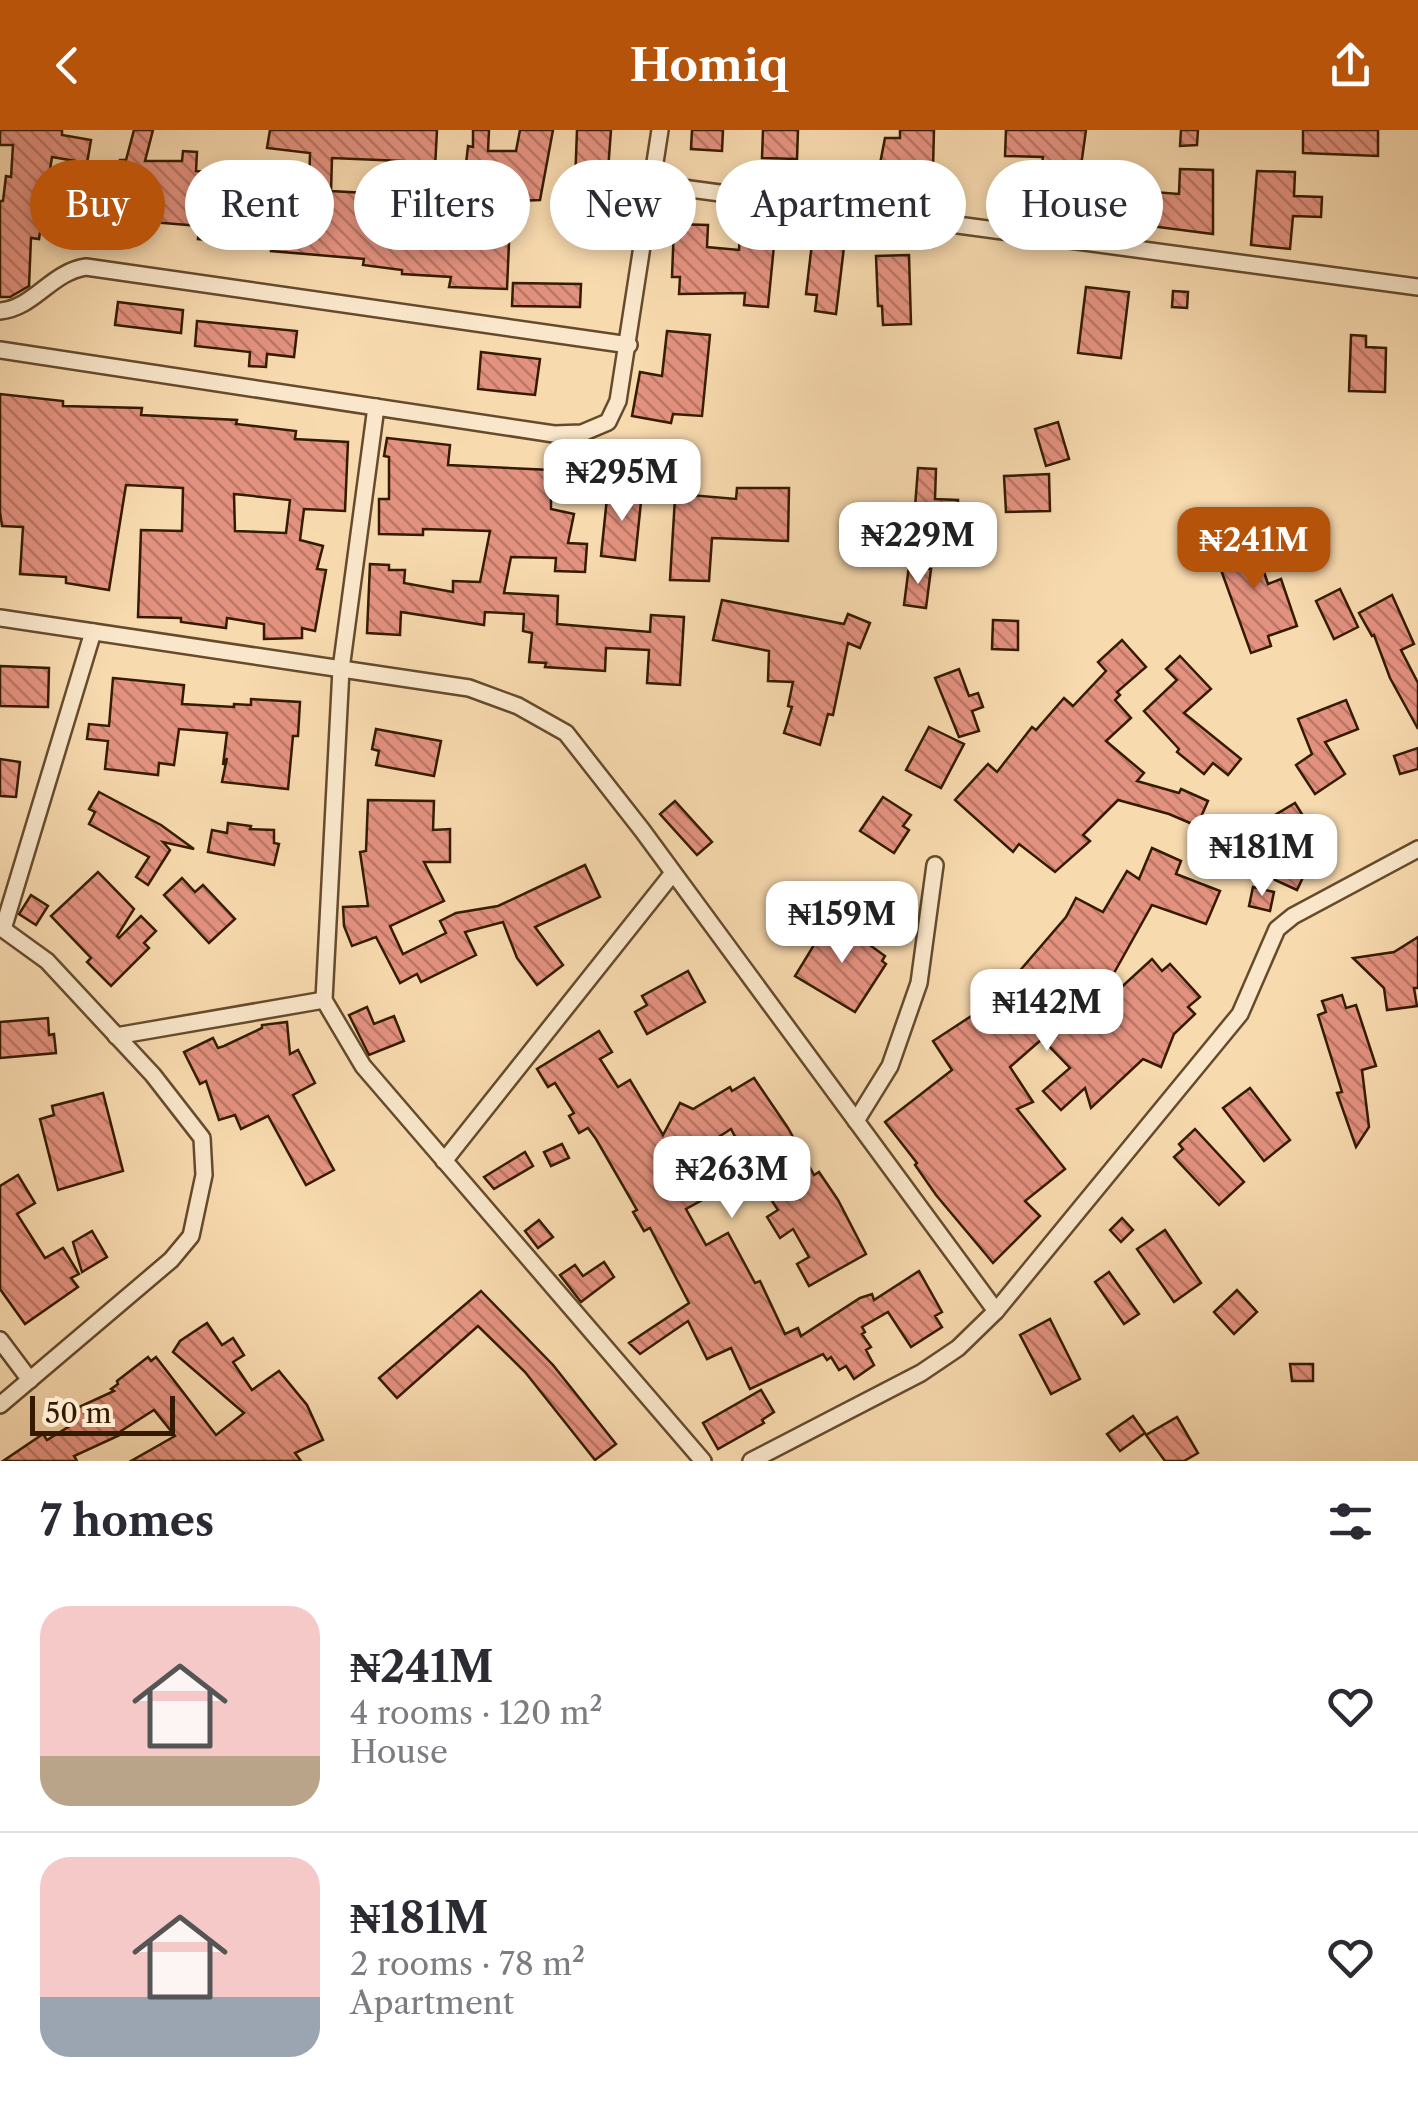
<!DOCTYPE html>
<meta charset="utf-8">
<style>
body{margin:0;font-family:"Libre Caslon Text",serif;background:#f2f2f3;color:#2b2b33;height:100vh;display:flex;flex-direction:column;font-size:38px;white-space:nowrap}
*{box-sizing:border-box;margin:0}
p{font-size:32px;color:#7c7c81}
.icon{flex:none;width:55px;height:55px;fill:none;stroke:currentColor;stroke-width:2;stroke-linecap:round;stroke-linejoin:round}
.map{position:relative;height:1331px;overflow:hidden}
.panel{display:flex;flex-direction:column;background:#fff;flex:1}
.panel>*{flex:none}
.top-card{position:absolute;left:30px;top:30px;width:1360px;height:90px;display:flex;gap:20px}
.scale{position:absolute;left:30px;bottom:25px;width:145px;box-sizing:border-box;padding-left:10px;border:5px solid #341b00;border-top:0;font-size:28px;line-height:35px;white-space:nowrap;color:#341b00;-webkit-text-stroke:8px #fae7cb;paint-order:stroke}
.price{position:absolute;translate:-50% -85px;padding:0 22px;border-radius:20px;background:#fff;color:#222;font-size:32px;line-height:65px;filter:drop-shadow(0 2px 5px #0008)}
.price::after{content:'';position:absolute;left:50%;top:60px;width:30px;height:22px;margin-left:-15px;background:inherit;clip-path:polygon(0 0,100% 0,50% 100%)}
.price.selected{background:#b45309;color:#fff}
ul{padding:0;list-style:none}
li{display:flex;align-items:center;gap:30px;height:250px;padding:0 40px}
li+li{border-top:2px solid #e1e1e2}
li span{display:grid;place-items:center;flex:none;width:280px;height:200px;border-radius:30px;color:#555}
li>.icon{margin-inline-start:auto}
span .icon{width:120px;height:120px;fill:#fffc;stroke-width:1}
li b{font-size:42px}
h2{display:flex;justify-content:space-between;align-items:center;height:120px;padding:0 40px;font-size:42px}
.tag{padding:0 35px;border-radius:45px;background:#fff;box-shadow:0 5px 15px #0003;font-size:35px;line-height:90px}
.tag.selected{background:#b45309;color:#fff}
header{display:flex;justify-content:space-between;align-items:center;height:130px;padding:0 40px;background:#b45309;color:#fff;font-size:45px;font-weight:700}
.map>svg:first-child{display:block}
.building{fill:url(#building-back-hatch);stroke:#341b00;stroke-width:2.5;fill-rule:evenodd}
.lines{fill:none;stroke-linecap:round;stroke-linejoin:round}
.street-casing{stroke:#654b2c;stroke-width:20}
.street{stroke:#fae7cb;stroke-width:15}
</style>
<header><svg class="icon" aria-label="back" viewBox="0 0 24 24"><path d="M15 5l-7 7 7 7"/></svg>Homiq<svg class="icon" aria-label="share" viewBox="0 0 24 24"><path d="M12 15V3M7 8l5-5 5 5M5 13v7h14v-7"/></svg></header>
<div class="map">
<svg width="1418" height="1331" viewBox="0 0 1418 1331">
<defs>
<pattern id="building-back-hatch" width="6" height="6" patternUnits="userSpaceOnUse" patternTransform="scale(2.5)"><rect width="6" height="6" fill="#e49280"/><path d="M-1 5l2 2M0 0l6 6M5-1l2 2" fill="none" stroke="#ba7666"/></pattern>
</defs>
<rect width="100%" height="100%" fill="#f8daaf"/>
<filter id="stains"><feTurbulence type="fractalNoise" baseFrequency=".002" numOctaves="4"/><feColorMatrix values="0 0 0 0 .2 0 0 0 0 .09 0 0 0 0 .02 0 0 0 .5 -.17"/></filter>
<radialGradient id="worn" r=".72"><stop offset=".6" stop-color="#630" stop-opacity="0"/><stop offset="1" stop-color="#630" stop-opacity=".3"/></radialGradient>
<g class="building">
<polygon points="0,0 62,0 62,5 91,10 87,33 52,27 39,109 31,108 29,156 10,167 0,167 0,71 3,71 6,46 11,47 13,15 0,15"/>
<polygon points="134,0 153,0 145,31 182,31 183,21 197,22 196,41 277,48 276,55 309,58 310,23 267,18 270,0 437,0 435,38 402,36 402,31 332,28 331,61 366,63 365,98 403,103 404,79 438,80 438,100 475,101 476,87 510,89 507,159 449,157 451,147 402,144 402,140 363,135 364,129 271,121 272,109 232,105 232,112 198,109 199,96 152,92 152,99 118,98 120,30 126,30"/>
<polygon points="473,0 489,0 488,21 516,21 520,0 553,0 540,70 516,71 515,45 486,39 485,46 465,43 468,16 473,17"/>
<polygon points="577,0 611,0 607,54 575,53"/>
<polygon points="692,0 723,0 722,21 691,19"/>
<polygon points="763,0 798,0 797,29 762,28"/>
<polygon points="900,0 934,0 933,38 914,37 914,49 877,49 885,8 900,8"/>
<polygon points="1006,0 1086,0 1074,86 1035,81 1043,27 1005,26"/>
<polygon points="1181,0 1198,0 1197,15 1180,16"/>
<polygon points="1303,0 1378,0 1378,26 1303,23"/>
<polygon points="821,36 842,37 840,52 820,51"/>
<polygon points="1180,39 1213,40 1213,104 1150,96 1154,62 1179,64"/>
<polygon points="1257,41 1295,42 1294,66 1322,67 1321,87 1293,86 1290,119 1251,115"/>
<polygon points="674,94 708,95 707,117 739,120 740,102 775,105 768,177 744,175 745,163 679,164 680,147 672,147"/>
<polygon points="812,113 844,117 836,184 815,181 817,165 806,164"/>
<polygon points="909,125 911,194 883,195 882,176 878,176 876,126"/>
<polygon points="513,153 581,154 580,177 512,176"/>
<polygon points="1086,157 1129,162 1121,228 1078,223"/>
<polygon points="1173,161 1188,162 1187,178 1172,177"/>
<polygon points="118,172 183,180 181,203 115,195"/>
<polygon points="197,191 297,201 294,227 267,224 266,237 249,236 250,222 195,216"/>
<polygon points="667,201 710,205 702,286 673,284 671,293 632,286 640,242 662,246"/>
<polygon points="1351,205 1366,206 1366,217 1386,218 1385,262 1349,261"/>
<polygon points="481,222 540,229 535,265 478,259"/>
<path d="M0 264 63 271V276L142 278 141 285 237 290 236 294 296 301 295 309 348 312 345 381 304 379 300 410 323 416 317 439 326 440 315 501 302 498V508L264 509V494L227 488 226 498 181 492V488L138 487 141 400 182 401 183 358 126 355 109 460 66 453V447L20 444 23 397 2 396 0 382ZM234 364 290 370 286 403 235 401Z"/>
<polygon points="1058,292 1069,329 1046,336 1035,299"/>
<polygon points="387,308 450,315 448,335 551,340 551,379 574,384 568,413 587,414 585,442 555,441 556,428 511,427 504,463 558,466 557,494 650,502 651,485 684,487 680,555 647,553 649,520 606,518 605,541 545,537 546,533 529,532 532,503 523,501 524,484 485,482 484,495 401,482 400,505 367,503 370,434 389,435 389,440 405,440 404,453 453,462 453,451 480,452 490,401 423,399 423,405 379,404 379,369 389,369 389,327 384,326"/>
<polygon points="918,338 936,339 935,369 958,370 957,389 948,388 947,429 921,429 921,405 913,403"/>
<polygon points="1049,344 1050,381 1006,382 1004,346"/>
<polygon points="608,358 642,362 635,430 601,426"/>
<polygon points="737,358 789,358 788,411 712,408 709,451 670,450 675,368 679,368 679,364 736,369"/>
<polygon points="1251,403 1268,454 1281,449 1297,496 1268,506 1271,516 1251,523 1212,415"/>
<polygon points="909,436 931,439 926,478 904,475"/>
<polygon points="1340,459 1358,497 1334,509 1316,471"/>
<polygon points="1392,465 1414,514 1401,520 1418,553 1418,599 1390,548 1374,505 1372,506 1359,483"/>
<polygon points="722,470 844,494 848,484 870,493 860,518 848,513 833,585 828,584 820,615 784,603 792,577 788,576 793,552 768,551 769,521 713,510"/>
<polygon points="993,490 1018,491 1018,520 992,519"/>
<polygon points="1122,510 1146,537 1117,562 1120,565 1115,570 1131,588 1106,611 1144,643 1137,651 1179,663 1181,659 1208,671 1197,696 1169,684 1118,670 1083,705 1090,711 1055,742 1019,714 1013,722 955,670 988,634 997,642 1032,597 1036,600 1064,568 1073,576 1106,541 1098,532"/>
<polygon points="1180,526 1211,559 1184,583 1241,629 1228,645 1213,633 1204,644 1177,622 1179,619 1144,581 1177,550 1166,539"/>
<polygon points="0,536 49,538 48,577 0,576"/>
<polygon points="959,539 969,566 978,563 983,577 972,581 979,601 959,607 935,548"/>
<polygon points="113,548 184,555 182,574 234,577 234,574 251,575 251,569 300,572 298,606 293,606 288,659 222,652 227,628 223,635 227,603 179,599 174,635 159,633 158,645 105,639 108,611 87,609 89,594 109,596"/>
<polygon points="1346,570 1358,599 1325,612 1345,644 1315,664 1296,635 1312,624 1298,589"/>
<polygon points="929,597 964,614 941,658 906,640"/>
<polygon points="376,599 441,611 434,646 376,635 379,621 372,619"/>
<polygon points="1418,618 1418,639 1400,644 1394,626"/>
<polygon points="0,629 20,632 16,667 0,666"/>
<polygon points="99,662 161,695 194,719 163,712 170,720 148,755 136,747 149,727 89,694 95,682 89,679"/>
<polygon points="883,667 911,685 903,696 909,700 894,723 860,701"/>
<polygon points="368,670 434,671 433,700 450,699 450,732 424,732 444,771 390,796 403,824 446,803 440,791 456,783 498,776 585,735 600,767 535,797 563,835 537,855 517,828 503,792 465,802 476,825 421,852 417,844 400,853 376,807 352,816 344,796 343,777 368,776 360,722 366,721"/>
<polygon points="675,671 712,712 697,725 660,684"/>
<polygon points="1295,673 1322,716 1289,736 1305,743 1297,760 1275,750 1239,715 1259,694 1265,696 1270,688"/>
<polygon points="228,693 251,696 250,699 274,700 274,713 279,714 274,735 208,722 212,700 227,703"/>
<polygon points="1152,718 1181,731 1176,744 1220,761 1206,794 1152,775 1090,886 1152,829 1162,841 1170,834 1200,867 1188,877 1195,884 1174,904 1161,937 1143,929 1091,978 1085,958 1061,980 1043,961 1070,938 1042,909 1010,937 1033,972 1017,979 1065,1039 1025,1071 1040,1086 993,1133 936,1065 915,1035 917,1033 885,992 952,940 933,911 979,881 975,876 1000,854 1004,859 1066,787 1076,768 1103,782 1127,741 1139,749"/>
<polygon points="98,742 134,779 117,806 119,808 141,786 156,801 144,813 149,818 111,856 87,832 91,828 51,786"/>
<polygon points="182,748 195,762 203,755 235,789 209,813 164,765"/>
<polygon points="1253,757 1274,762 1270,781 1249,776"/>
<polygon points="31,765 48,776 36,795 19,784"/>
<polygon points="831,787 885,826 882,831 886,834 855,882 795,846"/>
<polygon points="1418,807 1418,858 1414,858 1417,876 1387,880 1384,858 1353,828 1394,822"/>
<polygon points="688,841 705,872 647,904 635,882 647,875 642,866"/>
<polygon points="1342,865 1346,878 1356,875 1376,936 1362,940 1369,997 1356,1017 1337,963 1342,962 1318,885 1326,882 1322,871"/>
<polygon points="367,877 374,894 394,886 404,911 369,925 349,885"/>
<polygon points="48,888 49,905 54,904 56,923 0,928 0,892"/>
<polygon points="287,892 290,924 298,920 315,953 293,965 334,1040 306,1055 268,986 241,999 235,985 219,990 206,951 200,954 184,922 213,908 218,918 224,916 262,898 262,895"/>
<polygon points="599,901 612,922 600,929 618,957 630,950 663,1005 680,973 693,979 730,957 732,961 754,948 788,998 814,1045 819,1042 838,1070 866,1124 809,1156 797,1134 809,1127 793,1099 780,1108 767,1087 778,1080 758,1050 744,1057 733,1037 747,1030 731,999 697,1021 699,1026 683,1033 704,1069 686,1079 706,1115 728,1103 755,1153 760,1151 785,1204 798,1198 801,1206 860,1168 872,1164 874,1170 919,1141 942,1182 935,1186 942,1197 911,1217 888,1182 862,1197 865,1202 862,1204 871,1217 866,1220 874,1235 854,1249 846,1236 839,1240 831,1227 827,1230 823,1224 750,1259 731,1218 707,1229 688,1191 640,1224 629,1213 689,1173 650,1098 644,1101 633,1082 637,1080 596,1009 588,998 579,1003 569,986 574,983 555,953 548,957 537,939"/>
<polygon points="1250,958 1290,1010 1264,1031 1223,978"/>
<polygon points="103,963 123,1041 58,1060 40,989 54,985 52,976"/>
<polygon points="1195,999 1244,1052 1219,1075 1174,1027 1183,1019 1179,1014"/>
<polygon points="562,1014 569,1028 551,1036 544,1022"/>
<polygon points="525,1022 533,1036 494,1059 484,1047"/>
<polygon points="18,1045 35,1073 17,1084 45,1128 63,1118 79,1144 71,1148 78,1157 25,1194 0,1159 0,1056"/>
<polygon points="1122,1088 1133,1100 1121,1112 1110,1100"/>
<polygon points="539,1090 553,1107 538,1118 525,1101"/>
<polygon points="1165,1100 1201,1153 1174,1172 1137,1119"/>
<polygon points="92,1101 107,1127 82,1142 73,1112"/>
<polygon points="604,1132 614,1147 581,1172 560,1145 575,1135 583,1146"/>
<polygon points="1109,1142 1139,1184 1124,1194 1095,1152"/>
<polygon points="1237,1160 1257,1182 1234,1204 1214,1182"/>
<polygon points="481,1161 553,1235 616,1314 595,1330 525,1242 478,1196 397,1268 379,1248"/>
<polygon points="1050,1189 1080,1249 1051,1264 1020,1205"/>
<polygon points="207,1193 222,1215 233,1208 244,1225 233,1232 252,1260 279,1241 307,1275 323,1310 295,1323 301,1331 131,1331 175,1306 154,1280 121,1301 122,1304 74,1326 77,1331 3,1331 43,1304 47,1310 73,1294 66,1283 114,1261 111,1259 118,1254 117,1251 148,1227 151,1231 156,1227 216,1305 244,1283 173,1222 180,1211"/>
<polygon points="1290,1234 1313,1234 1313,1251 1292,1251"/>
<polygon points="761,1260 774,1282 762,1290 764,1293 718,1319 703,1293"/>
<polygon points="1133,1286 1145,1303 1120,1321 1107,1304"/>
<polygon points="1177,1287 1198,1323 1184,1331 1165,1331 1146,1305"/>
</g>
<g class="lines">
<g class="street-casing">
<g id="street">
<polyline points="653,54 1418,157"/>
<path d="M0 181C34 178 51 142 86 137L629 215"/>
<polyline points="0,220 554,304 582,303 608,292 618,271 660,0"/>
<polyline points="376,277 341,539 324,870 363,936 703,1331"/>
<polyline points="0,488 469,558 518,576 566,603 642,700 996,1181"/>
<polyline points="0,797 47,831 153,945 202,1008 204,1045 191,1106 171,1130 0,1275"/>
<polyline points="3,799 93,502"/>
<polyline points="116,906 324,870"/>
<polyline points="856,991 890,936 919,853 935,735"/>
<polyline points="444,1031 673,743"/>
<polyline points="0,1210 30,1250"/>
<polyline points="751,1331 921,1243 958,1218 996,1181 1240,884 1277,799 1293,786 1418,719"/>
</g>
</g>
<use href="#street" class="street"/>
</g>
<rect width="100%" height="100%" filter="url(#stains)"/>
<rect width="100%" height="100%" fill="url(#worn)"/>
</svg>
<div class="scale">50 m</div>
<b class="price" style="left:622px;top:394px">₦295M</b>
<b class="price" style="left:918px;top:457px">₦229M</b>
<b class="price selected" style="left:1254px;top:462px">₦241M</b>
<b class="price" style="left:1262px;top:769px">₦181M</b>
<b class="price" style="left:842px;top:836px">₦159M</b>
<b class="price" style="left:1047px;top:924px">₦142M</b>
<b class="price" style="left:732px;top:1091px">₦263M</b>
<div class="top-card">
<a class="tag selected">Buy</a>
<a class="tag">Rent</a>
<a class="tag">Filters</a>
<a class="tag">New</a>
<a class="tag">Apartment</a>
<a class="tag">House</a>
</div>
</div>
<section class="panel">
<h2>7 homes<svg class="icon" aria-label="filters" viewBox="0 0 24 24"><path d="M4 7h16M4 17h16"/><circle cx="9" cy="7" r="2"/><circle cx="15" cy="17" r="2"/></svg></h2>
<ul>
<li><span style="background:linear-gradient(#f6c9c9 75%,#b9a48a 0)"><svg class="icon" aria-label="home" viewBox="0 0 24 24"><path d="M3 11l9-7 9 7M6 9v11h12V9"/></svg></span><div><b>₦241M</b><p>4 rooms · 120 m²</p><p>House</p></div><svg class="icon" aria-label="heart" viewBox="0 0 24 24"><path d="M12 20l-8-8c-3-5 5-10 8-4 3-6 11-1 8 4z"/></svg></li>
<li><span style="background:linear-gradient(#f6c9c9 70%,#9aa5b1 0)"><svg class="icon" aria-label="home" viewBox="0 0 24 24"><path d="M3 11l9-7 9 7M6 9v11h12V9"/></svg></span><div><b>₦181M</b><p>2 rooms · 78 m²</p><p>Apartment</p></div><svg class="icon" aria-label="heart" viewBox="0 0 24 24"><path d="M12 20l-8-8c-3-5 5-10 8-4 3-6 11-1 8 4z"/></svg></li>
</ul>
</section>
